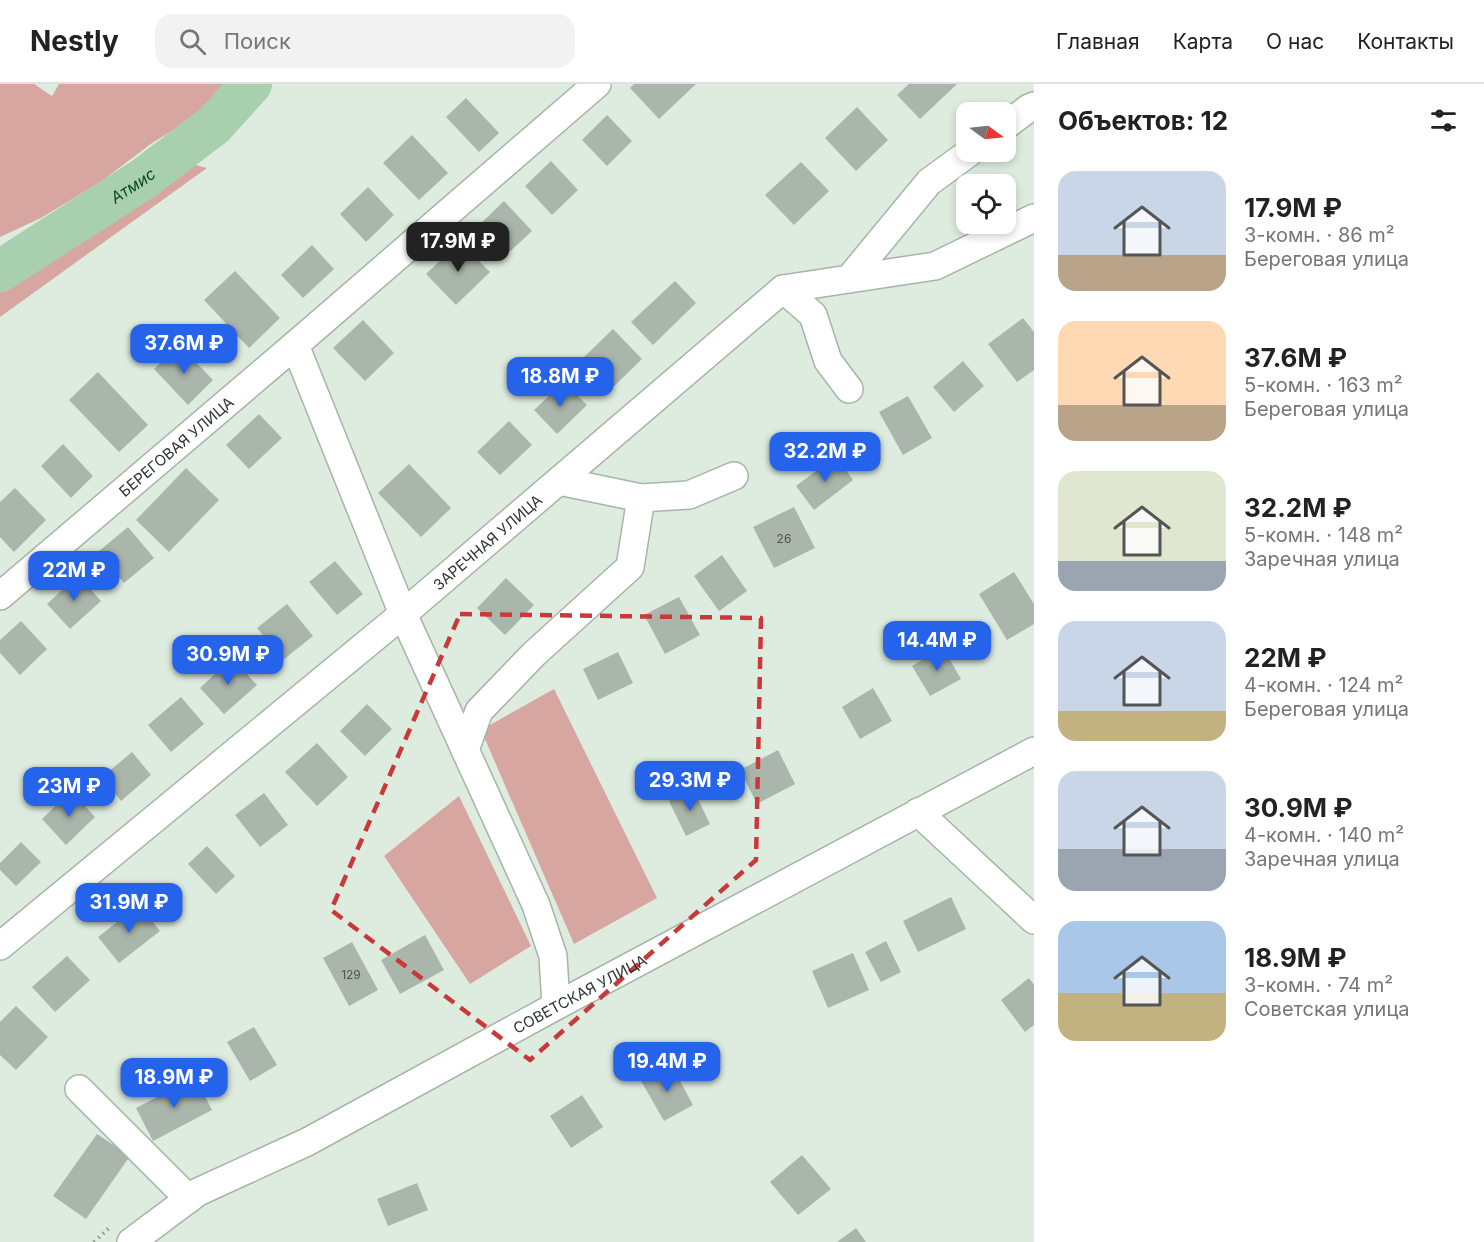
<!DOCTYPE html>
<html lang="ru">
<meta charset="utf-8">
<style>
body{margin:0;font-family:Inter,sans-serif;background:#f2f2f2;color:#222;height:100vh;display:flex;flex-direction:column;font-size:22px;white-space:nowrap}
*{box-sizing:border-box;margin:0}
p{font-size:20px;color:#767676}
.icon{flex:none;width:33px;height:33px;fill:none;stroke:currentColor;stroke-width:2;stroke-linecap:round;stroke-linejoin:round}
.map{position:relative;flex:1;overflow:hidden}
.drawer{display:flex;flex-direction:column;background:#fff;width:450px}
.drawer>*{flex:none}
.needle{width:39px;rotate:105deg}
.buttons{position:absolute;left:956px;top:18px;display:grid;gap:12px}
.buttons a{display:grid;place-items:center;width:60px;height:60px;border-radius:12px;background:#fff;box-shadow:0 3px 9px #0003;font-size:30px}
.price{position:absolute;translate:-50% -51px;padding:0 14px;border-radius:12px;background:#2563eb;color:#fff;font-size:20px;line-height:39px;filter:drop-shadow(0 2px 3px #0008)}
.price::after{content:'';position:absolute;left:50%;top:36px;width:18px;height:14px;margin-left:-9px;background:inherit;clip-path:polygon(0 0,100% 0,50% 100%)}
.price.on{background:#222;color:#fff}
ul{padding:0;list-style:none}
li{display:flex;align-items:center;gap:18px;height:150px;padding:0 24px}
li span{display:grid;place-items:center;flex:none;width:168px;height:120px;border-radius:18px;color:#555}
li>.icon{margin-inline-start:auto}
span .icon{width:72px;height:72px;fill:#fffc;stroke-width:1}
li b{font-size:26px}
h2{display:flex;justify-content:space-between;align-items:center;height:72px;padding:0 24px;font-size:26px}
header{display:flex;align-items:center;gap:36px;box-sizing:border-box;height:84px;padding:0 30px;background:#fff;border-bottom:2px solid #e0e0e0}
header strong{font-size:28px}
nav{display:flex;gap:33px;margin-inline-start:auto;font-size:21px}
.search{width:420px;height:54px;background:#f2f2f2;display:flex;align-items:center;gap:15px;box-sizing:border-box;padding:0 21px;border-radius:18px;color:#767676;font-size:22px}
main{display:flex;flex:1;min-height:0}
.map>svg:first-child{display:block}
.green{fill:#d8a6a1}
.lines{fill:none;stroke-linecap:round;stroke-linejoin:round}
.river{stroke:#a8d0af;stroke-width:42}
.building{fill:#aab6ab}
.minor-casing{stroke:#a7b4a9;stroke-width:30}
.path{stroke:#8c958d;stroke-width:4;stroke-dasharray:1.5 4.5;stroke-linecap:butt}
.minor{stroke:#fff;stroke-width:27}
.marked{fill:none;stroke:#c83939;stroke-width:4.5;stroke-dasharray:12 8;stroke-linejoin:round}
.labels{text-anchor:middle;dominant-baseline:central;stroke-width:5;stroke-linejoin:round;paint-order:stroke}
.number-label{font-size:12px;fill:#4f5650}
.street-label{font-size:15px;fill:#313632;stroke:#deece0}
.water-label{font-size:16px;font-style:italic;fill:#0a4920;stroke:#deece0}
</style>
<header>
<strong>Nestly</strong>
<div class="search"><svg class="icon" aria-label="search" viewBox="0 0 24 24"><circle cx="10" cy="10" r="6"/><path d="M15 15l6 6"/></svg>Поиск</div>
<nav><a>Главная</a><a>Карта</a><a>О нас</a><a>Контакты</a></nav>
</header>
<main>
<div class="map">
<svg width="1034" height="1158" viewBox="0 0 1034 1158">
<rect width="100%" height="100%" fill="#deece0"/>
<g class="green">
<polygon points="0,0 34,0 52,12 59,0 227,0 188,37 152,59 102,97 41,134 0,153"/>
<polygon points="185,78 207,84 0,233 0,204 34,185"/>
<polygon points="554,605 657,814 574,860 481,646"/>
<polygon points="459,712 531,862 470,900 384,772"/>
</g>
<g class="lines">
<path class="river" id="s1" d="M0 187 143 95 214 41 251 0"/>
</g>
<g class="building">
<polygon points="634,0 696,0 659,35 630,4"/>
<polygon points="909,0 957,0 920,35 897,11"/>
<polygon points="466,14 499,49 479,68 446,33"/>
<polygon points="857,23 888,56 856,87 825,54"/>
<polygon points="607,31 632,57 607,82 582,56"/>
<polygon points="412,51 448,89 419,116 383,79"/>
<polygon points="551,77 578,106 552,131 525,102"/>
<polygon points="801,78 829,107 794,141 765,111"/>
<polygon points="368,103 394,131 366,158 340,130"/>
<polygon points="504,117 532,147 503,174 475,145"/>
<polygon points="460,158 490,188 456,221 426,190"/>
<polygon points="312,161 334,185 303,214 281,191"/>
<polygon points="235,187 280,234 249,264 204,216"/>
<polygon points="675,197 696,219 653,261 631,238"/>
<polygon points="1023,234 1034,248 1034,286 1017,298 988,260"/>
<polygon points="363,236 394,269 365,297 333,264"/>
<polygon points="613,245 642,275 610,306 581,276"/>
<polygon points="179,261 213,296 188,321 154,285"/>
<polygon points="963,277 984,302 954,328 933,303"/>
<polygon points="98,288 148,341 119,368 69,316"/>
<polygon points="564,298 587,321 557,350 534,326"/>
<polygon points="908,312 932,354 903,371 879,328"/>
<polygon points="259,330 282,354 249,385 226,361"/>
<polygon points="509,337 532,361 500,391 477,368"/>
<polygon points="63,360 93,392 71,414 41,382"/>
<polygon points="836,372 853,396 814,426 796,402"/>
<polygon points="409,380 451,424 421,453 378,409"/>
<polygon points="186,384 219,416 169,468 136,436"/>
<polygon points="15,404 46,436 14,468 0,453 0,418"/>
<polygon points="794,423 815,464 774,484 753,443"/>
<polygon points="128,443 154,474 124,499 98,468"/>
<polygon points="722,471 747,507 719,527 694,492"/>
<polygon points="335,477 363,510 337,531 309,498"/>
<polygon points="1014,488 1034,520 1034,540 1007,556 979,510"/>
<polygon points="78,491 101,517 70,545 47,520"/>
<polygon points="506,494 534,521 505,551 477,524"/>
<polygon points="679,513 700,551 665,570 644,531"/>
<polygon points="287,520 313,552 283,576 257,544"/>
<polygon points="21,537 47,565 20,591 0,569 0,556"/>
<polygon points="943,564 961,595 930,612 912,582"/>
<polygon points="618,568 633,599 598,616 583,585"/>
<polygon points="232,574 257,601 224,630 200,604"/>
<polygon points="873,604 892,637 860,655 842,623"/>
<polygon points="181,613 204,640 171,668 148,641"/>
<polygon points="367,620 392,645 365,672 340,647"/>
<polygon points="317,659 348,693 317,722 285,688"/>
<polygon points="778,666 795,700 757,720 740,686"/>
<polygon points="132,668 151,691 121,717 102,693"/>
<polygon points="693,705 710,740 686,752 669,717"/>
<polygon points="71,707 95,733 66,761 42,735"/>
<polygon points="264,709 288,741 260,763 235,731"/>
<polygon points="21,758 41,778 16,802 0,786 0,779"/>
<polygon points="207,762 235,792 216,810 188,780"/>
<polygon points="951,813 966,845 918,868 903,837"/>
<polygon points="139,821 160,847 119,879 98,853"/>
<polygon points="425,851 444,886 400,910 381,876"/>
<polygon points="886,857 901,888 881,898 865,868"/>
<polygon points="352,858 378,906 349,922 323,874"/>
<polygon points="853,869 869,906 828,924 812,887"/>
<polygon points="67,872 90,896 55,928 32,903"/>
<polygon points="1029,894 1034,901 1034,941 1025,948 1001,916"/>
<polygon points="16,922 48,953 16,986 0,971 0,938"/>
<polygon points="254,943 277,981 250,997 227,958"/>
<polygon points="671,980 693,1021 664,1037 641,997"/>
<polygon points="195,993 212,1026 153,1057 136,1024"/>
<polygon points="582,1011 603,1043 571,1064 550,1032"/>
<polygon points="97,1050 130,1072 86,1135 53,1112"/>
<polygon points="802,1071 831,1105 798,1131 770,1098"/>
<polygon points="417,1099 428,1126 388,1142 377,1115"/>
<polygon points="856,1144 866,1158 837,1158"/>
</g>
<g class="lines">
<g class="minor-casing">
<g id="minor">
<polyline points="1005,42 1029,24 1034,22"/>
<polyline points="849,195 935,182 1034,134"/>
<polyline points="783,205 813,231 828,277 849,305"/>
<polyline points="295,261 403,530 536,821 553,872 556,922"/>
<polyline points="559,397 641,414 689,411 734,392"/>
<path id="s2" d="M0 512 295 261 597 0"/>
<polyline points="465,666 479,627 534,570 630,483 641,414"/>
<polyline points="918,728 1034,836"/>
<path id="s3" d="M0 862 403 530 783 205 849 195 929 98 970 68"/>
<polyline points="79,1005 189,1115"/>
<path id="s4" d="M131 1158 198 1108 307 1058 556 922 1034 667"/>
</g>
</g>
<polyline class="path" points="94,1158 109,1144"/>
<use href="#minor" class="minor"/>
</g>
<path class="marked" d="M460 530 761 534 756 776 530 976 331 826Z"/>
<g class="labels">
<g class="number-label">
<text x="784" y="454">26</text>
<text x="351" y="890">129</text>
</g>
<g class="street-label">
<text stroke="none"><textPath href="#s2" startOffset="231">БЕРЕГОВАЯ УЛИЦА</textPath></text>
<text stroke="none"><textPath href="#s3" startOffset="633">ЗАРЕЧНАЯ УЛИЦА</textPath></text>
<text stroke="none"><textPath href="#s4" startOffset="514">СОВЕТСКАЯ УЛИЦА</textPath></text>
</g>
<g class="water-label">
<text stroke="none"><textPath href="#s1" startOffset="158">Атмис</textPath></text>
</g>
</g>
</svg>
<div class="buttons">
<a><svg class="needle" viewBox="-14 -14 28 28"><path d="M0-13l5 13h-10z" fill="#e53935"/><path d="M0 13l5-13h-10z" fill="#767676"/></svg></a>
<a><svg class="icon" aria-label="locate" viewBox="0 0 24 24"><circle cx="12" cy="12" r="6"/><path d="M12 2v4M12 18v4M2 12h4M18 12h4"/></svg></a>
</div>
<b class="price on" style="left:458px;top:189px">17.9M ₽</b>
<b class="price" style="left:184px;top:291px">37.6M ₽</b>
<b class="price" style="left:560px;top:324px">18.8M ₽</b>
<b class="price" style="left:825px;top:399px">32.2M ₽</b>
<b class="price" style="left:74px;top:518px">22M ₽</b>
<b class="price" style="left:937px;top:588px">14.4M ₽</b>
<b class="price" style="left:228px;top:602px">30.9M ₽</b>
<b class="price" style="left:690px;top:728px">29.3M ₽</b>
<b class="price" style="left:69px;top:734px">23M ₽</b>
<b class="price" style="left:129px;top:850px">31.9M ₽</b>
<b class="price" style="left:667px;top:1009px">19.4M ₽</b>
<b class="price" style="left:174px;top:1025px">18.9M ₽</b>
</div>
<section class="drawer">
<h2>Объектов: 12<svg class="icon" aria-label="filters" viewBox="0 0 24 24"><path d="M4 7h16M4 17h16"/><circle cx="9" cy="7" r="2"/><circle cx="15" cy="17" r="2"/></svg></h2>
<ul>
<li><span style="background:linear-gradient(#c9d6e8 70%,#b9a48a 0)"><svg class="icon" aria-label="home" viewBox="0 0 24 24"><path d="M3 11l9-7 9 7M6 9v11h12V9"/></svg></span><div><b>17.9M ₽</b><p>3-комн. · 86 m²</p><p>Береговая улица</p></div></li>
<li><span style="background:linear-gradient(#ffd9b3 70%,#b9a48a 0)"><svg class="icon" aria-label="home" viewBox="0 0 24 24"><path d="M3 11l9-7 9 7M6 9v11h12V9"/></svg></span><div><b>37.6M ₽</b><p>5-комн. · 163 m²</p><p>Береговая улица</p></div></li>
<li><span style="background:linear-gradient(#dfe7d0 75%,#9aa5b1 0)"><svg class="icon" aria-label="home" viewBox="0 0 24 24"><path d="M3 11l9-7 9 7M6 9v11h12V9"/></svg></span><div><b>32.2M ₽</b><p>5-комн. · 148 m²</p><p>Заречная улица</p></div></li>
<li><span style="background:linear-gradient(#c9d6e8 75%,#c2b280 0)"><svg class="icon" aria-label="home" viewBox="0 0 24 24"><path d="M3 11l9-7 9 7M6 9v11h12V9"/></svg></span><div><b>22M ₽</b><p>4-комн. · 124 m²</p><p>Береговая улица</p></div></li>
<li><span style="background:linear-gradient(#c9d6e8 65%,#9aa5b1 0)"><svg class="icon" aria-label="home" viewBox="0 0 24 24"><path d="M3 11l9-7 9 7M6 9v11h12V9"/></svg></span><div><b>30.9M ₽</b><p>4-комн. · 140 m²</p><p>Заречная улица</p></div></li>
<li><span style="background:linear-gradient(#a9c7e8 60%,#c2b280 0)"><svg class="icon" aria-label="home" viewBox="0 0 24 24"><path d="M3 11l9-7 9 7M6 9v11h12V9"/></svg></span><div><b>18.9M ₽</b><p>3-комн. · 74 m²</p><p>Советская улица</p></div></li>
</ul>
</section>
</main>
